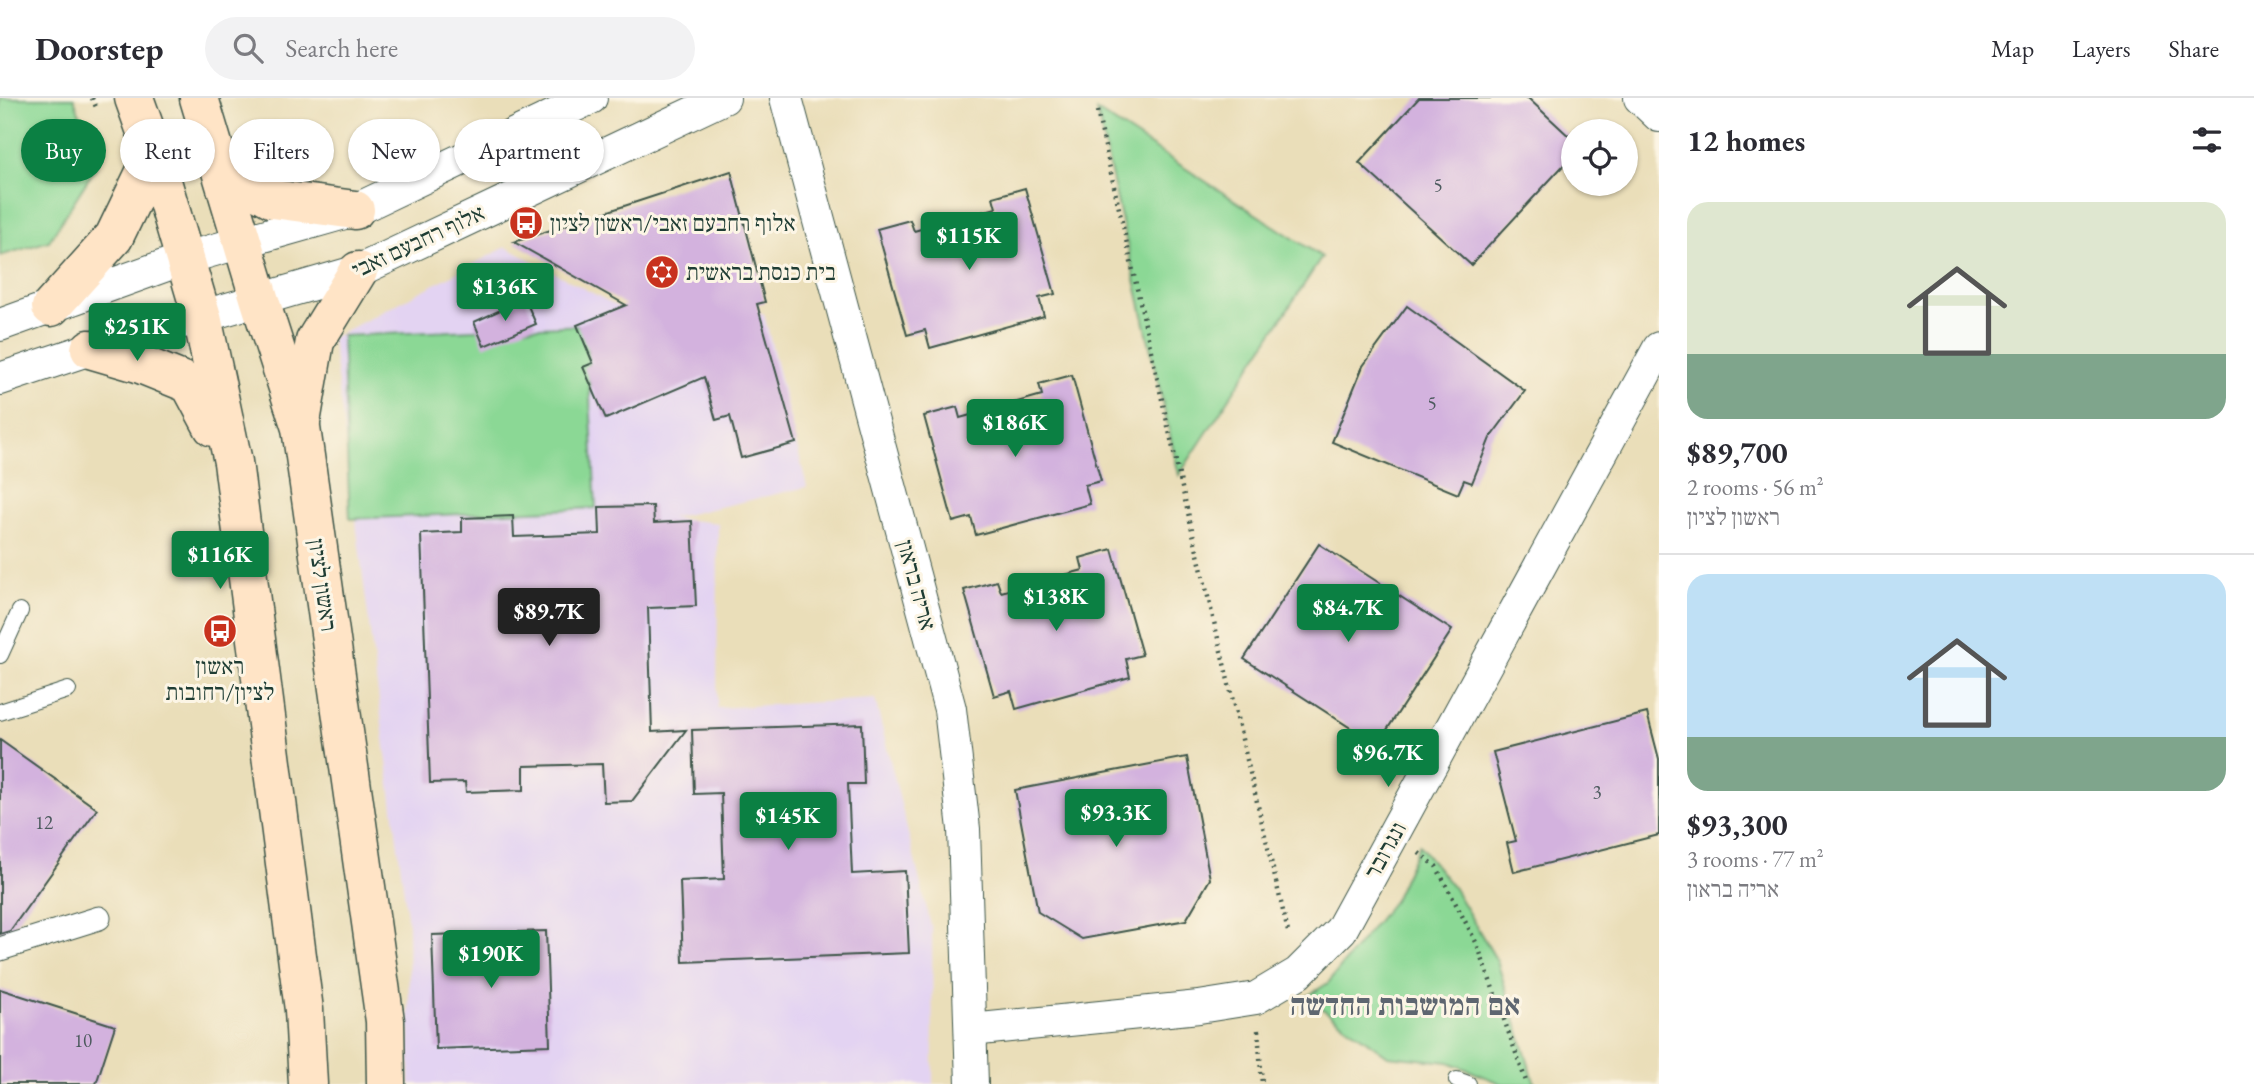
<!DOCTYPE html>
<meta charset="utf-8">
<style>
body{margin:0;font-family:"EB Garamond","Frank Ruhl Libre",serif;background:#f2f2f3;color:#2b2b33;height:100vh;display:flex;flex-direction:column;font-size:26px;white-space:nowrap}
*{box-sizing:border-box;margin:0}
p{font-size:23px;color:#7c7c81}
.icon{flex:none;width:38px;height:38px;fill:none;stroke:currentColor;stroke-width:2;stroke-linecap:round;stroke-linejoin:round}
.map{position:relative;flex:1;overflow:hidden}
.drawer{display:flex;flex-direction:column;background:#fff;width:595px}
.drawer>*{flex:none}
.top-card{position:absolute;left:21px;top:21px;width:665px;height:63px;display:flex;gap:14px}
.fabs{position:absolute;left:1561px;top:21px;display:grid;gap:14px}
.fabs a{display:grid;place-items:center;width:77px;height:77px;border-radius:50%;background:#fff;box-shadow:0 2px 5px #0004;font-size:35px}
.price{position:absolute;translate:-50% -60px;padding:0 16px;border-radius:7px;background:#0b8043;color:#fff;font-size:23px;line-height:46px;filter:drop-shadow(0 2px 4px #0008)}
.price::after{content:'';position:absolute;left:50%;top:42px;width:21px;height:16px;margin-left:-10px;background:inherit;clip-path:polygon(0 0,100% 0,50% 100%)}
.price.current{background:#222;color:#fff}
ul{padding:0;list-style:none}
li{display:grid;align-content:center;gap:14px;height:371px;padding:0 28px}
li+li{border-top:2px solid #e1e1e2}
li span{display:grid;place-items:center;height:217px;border-radius:21px;color:#555}
li>.icon{margin-inline-start:auto}
span .icon{width:126px;height:126px;fill:#fffc;stroke-width:1}
li b{font-size:30px}
h2{display:flex;justify-content:space-between;align-items:center;height:84px;padding:0 28px;font-size:30px}
.tag{padding:0 24px;border-radius:32px;background:#fff;box-shadow:0 2px 5px #0004;font-size:24px;line-height:63px}
.tag.current{background:#0b8043;color:#fff}
header{display:flex;align-items:center;gap:42px;box-sizing:border-box;height:98px;padding:0 35px;background:#fff;border-bottom:2px solid #e1e1e2}
header strong{font-size:33px}
nav{display:flex;gap:38px;margin-inline-start:auto;font-size:24px}
.search{width:490px;height:63px;background:#f2f2f3;display:flex;align-items:center;gap:18px;box-sizing:border-box;padding:0 24px;border-radius:38px;color:#7c7c81;font-size:26px}
main{display:flex;flex:1;min-height:0}
.map>svg:first-child{display:block}
.built{fill:#e3d3f2}
.green{fill:#8bd895;stroke:#558a64;stroke-width:2}
.building{fill:#d3b2de}
.lines{fill:none;stroke-linecap:round;stroke-linejoin:round}
.service-casing{stroke:#3d5548;stroke-width:18}
.pedestrian-casing{stroke:#3d5548;stroke-width:25}
.minor-casing{stroke:#3d5548;stroke-width:34}
.secondary-casing{stroke:#3d5548;stroke-width:41}
.path{stroke:#3d5548;stroke-width:4.5;stroke-dasharray:2 5;stroke-linecap:butt}
.service{stroke:#fff;stroke-width:16}
.pedestrian{stroke:#fff;stroke-width:23}
.minor{stroke:#fff;stroke-width:32}
.secondary{stroke:#ffe4c6;stroke-width:38}
.labels{text-anchor:middle;dominant-baseline:central;stroke-width:6;stroke-linejoin:round;paint-order:stroke}
.number-label{font-size:19px;fill:#4c5a5e}
.poi-label{font-size:23px;fill:#1f3d34;stroke:#fcf5e5;text-anchor:start}
.street-label{font-size:23px;fill:#1f3d34;stroke:#fcf5e5}
.district-label{font-size:30px;font-weight:bold;fill:#5e6670;stroke:#fcf5e5}
</style>
<header>
<strong>Doorstep</strong>
<div class="search"><svg class="icon" aria-label="search" viewBox="0 0 24 24"><circle cx="10" cy="10" r="6"/><path d="M15 15l6 6"/></svg>Search here</div>
<nav><a>Map</a><a>Layers</a><a>Share</a></nav>
</header>
<main>
<div class="map">
<svg width="1659" height="986" viewBox="0 0 1659 986">
<rect width="100%" height="100%" fill="#fcf5e5"/>
<filter id="ink" filterUnits="userSpaceOnUse"><feTurbulence type="fractalNoise" baseFrequency=".0143" numOctaves="2"/><feDisplacementMap in="SourceGraphic" scale="14" xChannelSelector="R" yChannelSelector="G"/><feConvolveMatrix kernelMatrix="1 2 1 2 8 2 1 2 1" color-interpolation-filters="sRGB"/></filter>
<filter id="wash" filterUnits="userSpaceOnUse"><feTurbulence type="fractalNoise" baseFrequency=".00686" numOctaves="4" result="noise"/><feDisplacementMap in="SourceGraphic" scale="28" xChannelSelector="R" yChannelSelector="G"/><feGaussianBlur stdDeviation="1.57" result="paint"/><feColorMatrix in="noise" values="0 0 0 0 0 0 0 0 0 0 0 0 0 0 0 0 0 1.4 0 .05"/><feComposite in="paint" operator="in"/></filter>
<g filter="url(#wash)">
<rect width="100%" height="100%" fill="#eadeb9"/>
<polygon class="built" points="506,149 645,223 764,216 807,389 671,420 718,425 717,610 875,601 932,832 933,986 410,986 408,826 332,240"/>
<g class="green">
<polygon points="0,0 74,0 97,67 49,143 0,158"/>
<polygon points="1097,13 1322,159 1179,377"/>
<polygon points="586,227 596,410 350,421 342,238"/>
<polygon points="1419,747 1453,789 1497,863 1535,986 1502,986 1449,964 1388,958 1306,899 1328,885 1394,802"/>
</g>
<g id="blocks">
<g class="building">
<polygon points="1419,0 1528,0 1573,42 1573,57 1471,167 1359,65"/>
<polygon points="731,73 765,204 757,206 796,345 741,360 730,318 716,322 704,279 606,321 583,269 593,265 577,227 626,207 514,144"/>
<polygon points="1025,90 1055,196 1039,200 1044,218 930,250 925,232 907,237 877,131 910,122 914,133 996,110 993,99"/>
<polygon points="525,201 536,226 484,248 474,224"/>
<polygon points="1407,208 1525,293 1490,340 1472,385 1464,382 1458,396 1332,344 1363,268"/>
<polygon points="1072,277 1101,383 1085,387 1090,406 976,437 971,419 953,424 924,318 957,309 960,320 1042,297 1039,286"/>
<polygon points="653,408 654,425 692,423 696,508 648,510 652,634 686,632 632,703 604,704 602,666 524,668 524,692 466,694 465,684 430,685 421,436 462,434 462,420 513,418 514,439 600,436 599,409"/>
<polygon points="1319,446 1452,532 1377,647 1244,561"/>
<polygon points="1112,451 1142,557 1126,561 1130,579 1016,611 1011,593 994,598 964,492 997,483 1001,494 1083,472 1080,460"/>
<polygon points="1647,615 1659,661 1659,737 1514,774 1507,745 1516,743 1493,654"/>
<polygon points="862,626 864,686 848,686 852,776 905,773 909,855 683,864 680,783 724,781 721,695 694,696 692,632"/>
<polygon points="0,642 97,711 10,833 0,836"/>
<polygon points="1187,659 1210,781 1186,822 1082,841 1038,814 1015,692"/>
<polygon points="546,833 550,947 436,951 432,837"/>
<polygon points="0,891 115,928 96,986 0,986"/>
</g>
</g>
</g>
<g filter="url(#ink)">
<use href="#blocks" fill-opacity="0" stroke="#3d5548" stroke-width="2"/>
<g class="lines">
<g class="service-casing">
<g id="service">
<polyline points="0,557 20,513"/>
<polyline points="0,614 68,592"/>
<polyline points="1457,982 1468,986"/>
</g>
</g>
<g class="pedestrian-casing">
<polyline id="pedestrian" points="0,851 99,820"/>
</g>
<g class="minor-casing">
<g id="minor">
<polyline points="786,0 950,611 964,731 972,986"/>
<polyline points="1640,0 1659,18"/>
<polyline points="0,227 186,160 355,112 591,0"/>
<polyline points="0,281 90,251 358,173 724,0"/>
<polyline points="971,932 1199,909 1256,900 1298,875 1341,832 1659,250"/>
</g>
</g>
<g class="secondary-casing">
<g id="secondary">
<polyline points="134,0 154,56 202,219 233,364 304,912 308,986"/>
<polyline points="199,0 260,203 301,330 385,923 386,986"/>
<polyline points="222,72 273,101 355,112"/>
<polyline points="51,209 114,139 154,56"/>
<polyline points="90,251 138,265 190,286 213,329"/>
<polyline points="301,324 315,243 358,173"/>
</g>
</g>
<g class="path">
<polyline points="92,0 96,9"/>
<polyline points="1097,13 1179,377 1289,838"/>
<polyline points="1419,755 1436,768 1477,846 1527,986"/>
<polyline points="1258,932 1262,986"/>
</g>
<use href="#service" class="service"/>
<use href="#pedestrian" class="pedestrian"/>
<use href="#minor" class="minor"/>
<use href="#secondary" class="secondary"/>
</g>
</g>
<defs>
<g id="bus-disc" transform="scale(1.75)"><circle r="9.5" fill="#c8321e" stroke="#fcf5e5"/><path d="M-5-6H5V4H4V6H2V4H-2V6H-4V4H-5ZM-3.5-4V0h7V-4ZM-3.5 1.2v1.5H-2V1.2ZM2 1.2v1.5H3.5V1.2Z" fill="#fff"/></g>
<g id="synagogue-disc" transform="scale(1.75)"><circle r="9.5" fill="#c8321e" stroke="#fcf5e5"/><path d="M0-6.5L5.6 3.2H-5.6ZM0 6.5L5.6-3.2H-5.6Z" fill="#fff"/></g>
</defs>
<g fill-rule="evenodd">
<use href="#bus-disc" x="526" y="125"/>
<use href="#synagogue-disc" x="662" y="174"/>
<use href="#bus-disc" x="220" y="533"/>
</g>
<g class="labels">
<g class="number-label">
<text x="1438" y="87">5</text>
<text x="1432" y="305">5</text>
<text x="1597" y="694">3</text>
<text x="44" y="724">12</text>
<text x="83" y="942">10</text>
</g>
<g class="poi-label">
<text x="550" y="125">אלוף רחבעם זאבי/ראשון לציון</text>
<text x="686" y="174">בית כנסת בראשית</text>
<text x="220" y="568" text-anchor="middle">ראשון<tspan x="220" dy="26">לציון/רחובות</tspan></text>
</g>
<g class="street-label">
<text transform="translate(418 143) rotate(-25)">אלוף רחבעם זאבי</text>
<text transform="translate(323 487) rotate(82)">ראשון לציון</text>
<text transform="translate(917 487) rotate(75)">אריה בראון</text>
<text transform="translate(1385 752) rotate(-61)">ונגרובר</text>
</g>
<g class="district-label">
<text x="1405" y="906">אם המושבות החדשה</text>
</g>
</g>
</svg>
<div class="fabs">
<a><svg class="icon" aria-label="locate" viewBox="0 0 24 24"><circle cx="12" cy="12" r="6"/><path d="M12 2v4M12 18v4M2 12h4M18 12h4"/></svg></a>
</div>
<b class="price" style="left:969px;top:174px">$115K</b>
<b class="price" style="left:505px;top:225px">$136K</b>
<b class="price" style="left:137px;top:265px">$251K</b>
<b class="price" style="left:1015px;top:361px">$186K</b>
<b class="price" style="left:220px;top:493px">$116K</b>
<b class="price" style="left:1056px;top:535px">$138K</b>
<b class="price" style="left:1348px;top:546px">$84.7K</b>
<b class="price current" style="left:549px;top:550px">$89.7K</b>
<b class="price" style="left:1388px;top:691px">$96.7K</b>
<b class="price" style="left:1116px;top:751px">$93.3K</b>
<b class="price" style="left:788px;top:754px">$145K</b>
<b class="price" style="left:491px;top:892px">$190K</b>
<div class="top-card">
<a class="tag current">Buy</a>
<a class="tag">Rent</a>
<a class="tag">Filters</a>
<a class="tag">New</a>
<a class="tag">Apartment</a>
</div>
</div>
<section class="drawer">
<h2>12 homes<svg class="icon" aria-label="filters" viewBox="0 0 24 24"><path d="M4 7h16M4 17h16"/><circle cx="9" cy="7" r="2"/><circle cx="15" cy="17" r="2"/></svg></h2>
<ul>
<li><span style="background:linear-gradient(#dfe7d0 70%,#7fa58c 0)"><svg class="icon" aria-label="home" viewBox="0 0 24 24"><path d="M3 11l9-7 9 7M6 9v11h12V9"/></svg></span><div><b>$89,700</b><p>2 rooms · 56 m²</p><p>ראשון לציון</p></div></li>
<li><span style="background:linear-gradient(#bfe0f5 75%,#7fa58c 0)"><svg class="icon" aria-label="home" viewBox="0 0 24 24"><path d="M3 11l9-7 9 7M6 9v11h12V9"/></svg></span><div><b>$93,300</b><p>3 rooms · 77 m²</p><p>אריה בראון</p></div></li>
</ul>
</section>
</main>
